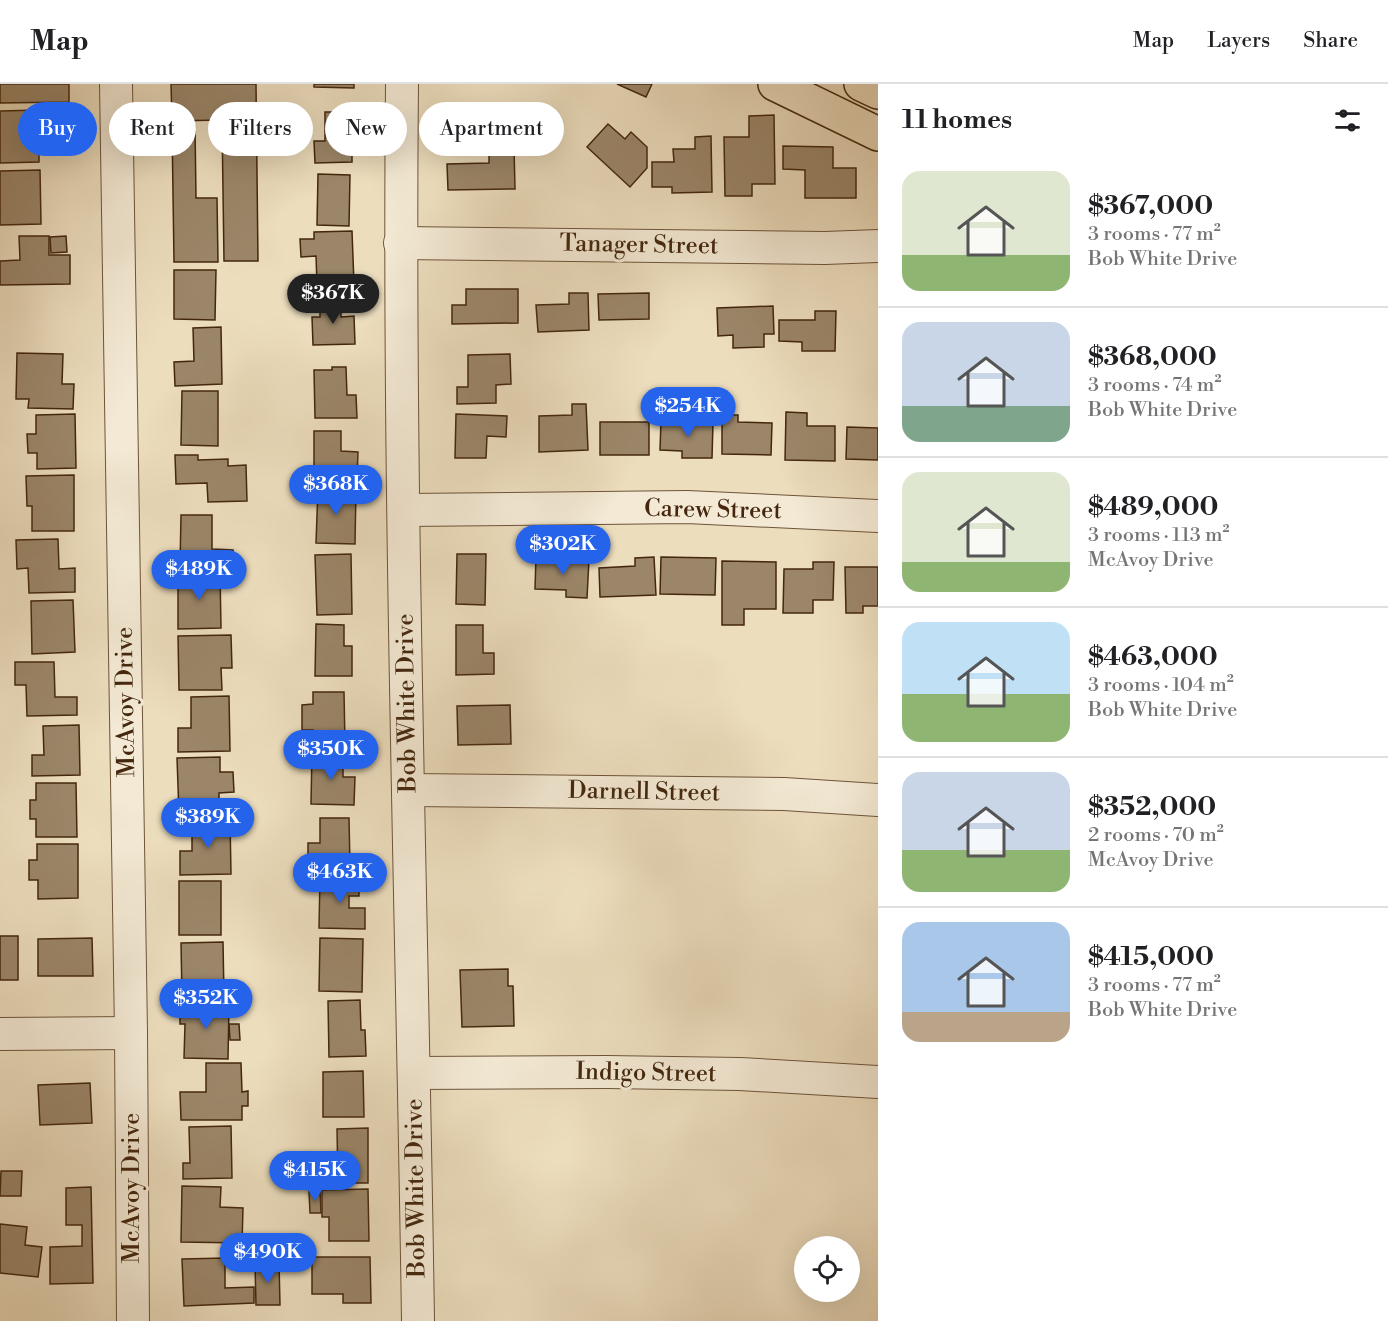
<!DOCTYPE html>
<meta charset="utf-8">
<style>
body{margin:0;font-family:"Libre Bodoni",serif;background:#f6f6f6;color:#202124;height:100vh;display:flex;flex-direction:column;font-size:22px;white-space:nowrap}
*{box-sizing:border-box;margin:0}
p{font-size:20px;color:#757577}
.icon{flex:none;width:33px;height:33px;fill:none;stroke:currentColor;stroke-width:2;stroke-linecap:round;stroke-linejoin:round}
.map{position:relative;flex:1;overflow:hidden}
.sheet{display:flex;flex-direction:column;background:#fff;width:510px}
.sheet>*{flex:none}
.banner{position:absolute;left:18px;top:18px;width:570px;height:54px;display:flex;gap:12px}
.tools{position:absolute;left:794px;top:1152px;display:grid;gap:12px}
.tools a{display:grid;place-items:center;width:66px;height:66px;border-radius:50%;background:#fff;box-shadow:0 6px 24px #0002;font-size:30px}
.price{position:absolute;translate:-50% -51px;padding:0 14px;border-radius:21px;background:#2563eb;color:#fff;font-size:20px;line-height:39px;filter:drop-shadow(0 2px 3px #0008)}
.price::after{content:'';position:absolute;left:50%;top:36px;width:18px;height:14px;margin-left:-9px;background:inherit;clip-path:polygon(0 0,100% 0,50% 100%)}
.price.selected{background:#222;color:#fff}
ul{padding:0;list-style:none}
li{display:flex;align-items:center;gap:18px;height:150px;padding:0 24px}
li+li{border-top:2px solid #e0e0e0}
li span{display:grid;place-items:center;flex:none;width:168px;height:120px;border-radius:18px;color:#555}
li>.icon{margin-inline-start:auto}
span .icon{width:72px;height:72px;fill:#fffc;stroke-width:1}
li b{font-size:26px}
h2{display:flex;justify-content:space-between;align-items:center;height:72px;padding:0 24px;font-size:26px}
.tag{padding:0 21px;border-radius:27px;background:#fff;box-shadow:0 6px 24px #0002;font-size:21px;line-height:54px}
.tag.selected{background:#2563eb;color:#fff}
header{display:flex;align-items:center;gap:36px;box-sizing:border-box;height:84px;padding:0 30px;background:#fff;border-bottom:2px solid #e0e0e0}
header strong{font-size:28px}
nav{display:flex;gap:33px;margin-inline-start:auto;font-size:21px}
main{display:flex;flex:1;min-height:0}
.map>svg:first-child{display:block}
.building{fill:#9b8669;stroke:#44270e;stroke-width:1.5}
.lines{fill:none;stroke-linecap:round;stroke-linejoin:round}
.minor-casing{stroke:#6e543a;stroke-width:34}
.major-casing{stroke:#44270e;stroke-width:36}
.minor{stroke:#f3e9d4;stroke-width:32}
.major{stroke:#ecddbd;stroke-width:33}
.labels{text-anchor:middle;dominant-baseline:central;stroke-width:6;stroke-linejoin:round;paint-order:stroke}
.street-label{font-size:24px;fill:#44270e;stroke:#f3e9d4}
</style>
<header>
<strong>Map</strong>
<nav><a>Map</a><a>Layers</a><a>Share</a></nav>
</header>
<main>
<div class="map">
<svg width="878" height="1237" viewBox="0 0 878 1237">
<rect width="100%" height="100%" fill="#ecddbd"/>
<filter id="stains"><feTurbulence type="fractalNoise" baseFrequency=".00333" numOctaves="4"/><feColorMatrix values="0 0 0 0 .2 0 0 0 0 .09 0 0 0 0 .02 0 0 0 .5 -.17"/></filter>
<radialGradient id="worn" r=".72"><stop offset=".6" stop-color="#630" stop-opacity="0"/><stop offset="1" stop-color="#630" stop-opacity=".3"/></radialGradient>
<g class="building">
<polygon points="0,0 69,0 69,18 0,19"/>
<polygon points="171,0 256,0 258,177 224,177 222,36 172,37"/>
<polygon points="314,0 354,0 354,4 314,3"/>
<polygon points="617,0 652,0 646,13"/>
<polygon points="39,26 39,78 0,79 0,27"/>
<polygon points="325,28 352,28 352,78 315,79 314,57 325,57"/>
<polygon points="472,29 472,52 450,52 449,30"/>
<polygon points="774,31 775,100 752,100 752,112 725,112 724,53 749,53 749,32"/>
<polygon points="608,40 625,55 631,48 647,63 647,84 630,103 587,63"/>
<polygon points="172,42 195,42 196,114 217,114 218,178 174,178"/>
<polygon points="711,52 712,108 672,109 672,103 652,103 652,78 674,78 673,65 695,65 695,53"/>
<polygon points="783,62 833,63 833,84 856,84 856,114 805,114 805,86 783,85"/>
<polygon points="514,63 515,105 448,106 447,80 489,79 489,64"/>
<polygon points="40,86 41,140 0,141 0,87"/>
<polygon points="318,90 350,91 349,142 317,141"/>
<polygon points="352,147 354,200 317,200 316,172 301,173 300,155 314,155 314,148"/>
<polygon points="19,152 49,152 49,171 70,171 70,200 0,201 0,177 20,176"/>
<polygon points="66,152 67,168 51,169 50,153"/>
<polygon points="174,186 216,186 215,236 174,235"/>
<polygon points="466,205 518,205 518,239 452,240 452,221 466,221"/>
<polygon points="569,209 588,209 589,246 538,248 536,221 569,220"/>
<polygon points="649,209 649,235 599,236 598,210"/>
<polygon points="320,215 341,215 341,233 354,232 355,260 313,261 312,233 320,233"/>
<polygon points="773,222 774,250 764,250 764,263 733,264 733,251 718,252 717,224"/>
<polygon points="815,227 836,227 835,267 802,267 802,258 779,257 779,236 815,236"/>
<polygon points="221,243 222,300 175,302 174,278 194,277 193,244"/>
<polygon points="17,269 63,270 62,300 74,300 73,325 28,324 29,315 16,315"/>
<polygon points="510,270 511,300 496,301 496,319 457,320 457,303 468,303 468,271"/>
<polygon points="332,283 346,283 347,311 356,311 357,334 315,334 314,286 332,286"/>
<polygon points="182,307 218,307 218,362 181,361"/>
<polygon points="572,320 586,320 588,366 539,368 539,332 572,331"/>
<polygon points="786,328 807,329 807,342 835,342 835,377 785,376"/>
<polygon points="75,330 76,384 37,385 37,369 28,369 27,350 36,350 36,331"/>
<polygon points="456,330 507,332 506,353 487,352 486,374 455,374"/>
<polygon points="722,331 738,331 738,338 772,339 771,371 722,370"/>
<polygon points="661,337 713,338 712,374 682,374 682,367 660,366"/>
<rect x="600" y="338" width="49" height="33"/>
<polygon points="847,343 878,344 878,376 846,375"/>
<polygon points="314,347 341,347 341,367 358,368 357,394 314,393"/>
<polygon points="175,371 198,371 198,376 228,375 228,382 246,381 247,417 208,418 207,399 176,400"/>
<polygon points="74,391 74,447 32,447 32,422 27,422 26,392"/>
<polygon points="318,404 356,405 355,460 316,459"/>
<polygon points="181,431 212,431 212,465 233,466 233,483 180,482"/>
<polygon points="58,455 59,485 75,484 75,508 29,509 28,484 17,485 16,456"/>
<polygon points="351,470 352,530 317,531 315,471"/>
<polygon points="457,470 486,470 485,521 456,520"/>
<polygon points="536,473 589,475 587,514 566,513 566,506 535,505"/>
<polygon points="654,473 656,511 600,513 599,484 635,482 635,474"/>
<polygon points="661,473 716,474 715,511 660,510"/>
<polygon points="722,477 776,478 776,525 744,525 744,541 722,541"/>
<polygon points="813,478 834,478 833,516 813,516 813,529 783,529 784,485 813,485"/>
<polygon points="845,483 878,483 878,522 863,522 863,529 846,529"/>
<polygon points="220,489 221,544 178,545 178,490"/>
<polygon points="73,516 75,568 32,570 31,517"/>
<polygon points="316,540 344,541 344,562 352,562 352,592 315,592"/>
<polygon points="456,541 483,541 483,569 494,569 494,590 456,591"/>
<polygon points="231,551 232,584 221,584 222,606 179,606 178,552"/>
<polygon points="15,578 54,578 55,613 77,613 77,631 27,632 26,601 15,601"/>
<polygon points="313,608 344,608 345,660 313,661 313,646 302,646 302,621 313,620"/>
<polygon points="229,612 230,667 178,668 178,644 191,644 191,613"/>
<polygon points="510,621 511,660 458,661 457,622"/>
<polygon points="79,641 80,691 32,692 32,671 44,671 43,642"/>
<polygon points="312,668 343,669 343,693 355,693 354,721 311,720"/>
<polygon points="220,673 220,688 233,688 234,708 219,709 219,729 179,730 177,674"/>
<polygon points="36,699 76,699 77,753 36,753 36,735 30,735 30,716 36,716"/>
<polygon points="320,734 349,734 350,783 308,783 308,759 320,759"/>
<polygon points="192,735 230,735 231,790 180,791 180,767 192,767"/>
<polygon points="37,760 78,760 78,814 38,815 38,796 29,796 29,776 37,776"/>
<polygon points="320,793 359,793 359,812 349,812 349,824 365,824 365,845 319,844"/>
<rect x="179" y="797" width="42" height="54"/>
<rect x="0" y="852" width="18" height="44"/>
<polygon points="92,854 93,892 38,892 38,855"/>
<polygon points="320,854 363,855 362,908 319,907"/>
<polygon points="223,858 224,912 182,913 181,859"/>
<polygon points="508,885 508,902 513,902 514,942 462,943 460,886"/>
<polygon points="360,916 361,946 365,946 366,972 329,973 328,917"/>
<polygon points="180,919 229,920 228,975 184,974 185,940 180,940"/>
<polygon points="229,940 239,940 240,956 230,956"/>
<polygon points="206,979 241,979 242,1008 248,1007 248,1022 242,1022 242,1036 181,1036 180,1008 206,1008"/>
<polygon points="363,987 364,1033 323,1033 323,988"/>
<polygon points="90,999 92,1039 40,1041 38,1001"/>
<polygon points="231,1042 232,1094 183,1095 183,1079 190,1079 189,1043"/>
<polygon points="368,1044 368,1099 338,1099 337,1045"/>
<polygon points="1,1087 22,1087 21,1112 0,1112"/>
<polygon points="182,1102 221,1103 220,1123 243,1124 242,1159 181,1158"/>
<polygon points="91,1103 93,1199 50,1200 50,1163 82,1162 82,1141 66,1141 66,1104"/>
<polygon points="368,1105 369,1157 329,1157 329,1133 322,1133 322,1106"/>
<polygon points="309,1107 320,1107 321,1129 310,1129"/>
<polygon points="0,1140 27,1143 25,1161 42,1163 38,1193 0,1189"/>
<polygon points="312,1173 370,1173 371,1219 343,1219 343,1210 312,1210"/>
<polygon points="225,1174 225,1204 254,1203 254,1219 184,1222 182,1175"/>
<polygon points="279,1179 280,1221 256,1221 255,1180"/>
</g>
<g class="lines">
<g class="minor-casing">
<g id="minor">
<polyline points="116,0 131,949 133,1237"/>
<path d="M402 0C398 412 412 825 418 1237"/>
<polyline points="400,159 825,164 878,162"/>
<polyline points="404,426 687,423 878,432"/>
<polyline points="409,706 784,710 878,716"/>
<polyline points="0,950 131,949"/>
<polyline points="414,989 607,988 740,990 878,998"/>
</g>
</g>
<g class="major-casing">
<g id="major">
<polyline points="775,0 878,50"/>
<polyline points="861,0 878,8"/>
</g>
</g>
<use href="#minor" class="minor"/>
<use href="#major" class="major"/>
</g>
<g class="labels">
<g class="street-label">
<text transform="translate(639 161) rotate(1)">Tanager Street</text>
<text transform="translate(713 426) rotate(1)">Carew Street</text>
<text transform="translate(126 618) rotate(-91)">McAvoy Drive</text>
<text transform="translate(407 619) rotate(-91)">Bob White Drive</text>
<text transform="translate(644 708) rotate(1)">Darnell Street</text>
<text transform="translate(646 989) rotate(1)">Indigo Street</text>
<text transform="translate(132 1104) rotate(-90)">McAvoy Drive</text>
<text transform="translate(416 1104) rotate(-91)">Bob White Drive</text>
</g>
</g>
<rect width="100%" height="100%" filter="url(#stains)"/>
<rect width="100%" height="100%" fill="url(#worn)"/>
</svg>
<div class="tools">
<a><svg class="icon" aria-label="locate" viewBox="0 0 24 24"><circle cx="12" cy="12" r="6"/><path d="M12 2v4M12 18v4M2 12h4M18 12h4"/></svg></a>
</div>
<b class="price selected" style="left:333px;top:241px">$367K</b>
<b class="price" style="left:688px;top:354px">$254K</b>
<b class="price" style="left:336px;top:432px">$368K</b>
<b class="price" style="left:563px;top:492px">$302K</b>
<b class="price" style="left:199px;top:517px">$489K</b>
<b class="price" style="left:331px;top:697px">$350K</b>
<b class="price" style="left:208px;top:765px">$389K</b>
<b class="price" style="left:340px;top:820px">$463K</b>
<b class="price" style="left:206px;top:946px">$352K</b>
<b class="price" style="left:315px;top:1118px">$415K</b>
<b class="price" style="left:268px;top:1200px">$490K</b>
<div class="banner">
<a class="tag selected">Buy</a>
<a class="tag">Rent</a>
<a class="tag">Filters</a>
<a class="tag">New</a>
<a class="tag">Apartment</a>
</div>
</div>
<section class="sheet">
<h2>11 homes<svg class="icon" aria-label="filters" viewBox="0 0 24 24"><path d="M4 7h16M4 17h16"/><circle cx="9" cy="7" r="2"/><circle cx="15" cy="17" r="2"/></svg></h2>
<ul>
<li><span style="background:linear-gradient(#dfe7d0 70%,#8fb573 0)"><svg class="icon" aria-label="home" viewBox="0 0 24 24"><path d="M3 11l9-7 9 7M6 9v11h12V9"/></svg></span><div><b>$367,000</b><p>3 rooms · 77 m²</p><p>Bob White Drive</p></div></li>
<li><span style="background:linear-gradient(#c9d6e8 70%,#7fa58c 0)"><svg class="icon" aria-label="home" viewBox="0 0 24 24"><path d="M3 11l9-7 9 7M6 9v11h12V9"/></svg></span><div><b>$368,000</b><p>3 rooms · 74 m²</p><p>Bob White Drive</p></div></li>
<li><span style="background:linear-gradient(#dfe7d0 75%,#8fb573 0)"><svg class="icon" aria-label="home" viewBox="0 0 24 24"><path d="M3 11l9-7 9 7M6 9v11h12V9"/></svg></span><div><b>$489,000</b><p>3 rooms · 113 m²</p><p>McAvoy Drive</p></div></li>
<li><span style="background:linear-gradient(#bfe0f5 60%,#8fb573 0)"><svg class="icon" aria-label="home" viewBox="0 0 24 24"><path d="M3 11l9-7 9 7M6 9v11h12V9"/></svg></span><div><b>$463,000</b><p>3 rooms · 104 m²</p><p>Bob White Drive</p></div></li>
<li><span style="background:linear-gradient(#c9d6e8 65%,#8fb573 0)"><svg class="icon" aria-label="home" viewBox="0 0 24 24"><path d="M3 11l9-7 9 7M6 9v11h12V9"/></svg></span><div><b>$352,000</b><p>2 rooms · 70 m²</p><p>McAvoy Drive</p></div></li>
<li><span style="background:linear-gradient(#a9c7e8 75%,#b9a48a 0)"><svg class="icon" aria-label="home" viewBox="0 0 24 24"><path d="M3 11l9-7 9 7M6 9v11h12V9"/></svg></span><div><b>$415,000</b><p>3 rooms · 77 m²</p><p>Bob White Drive</p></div></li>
</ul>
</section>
</main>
